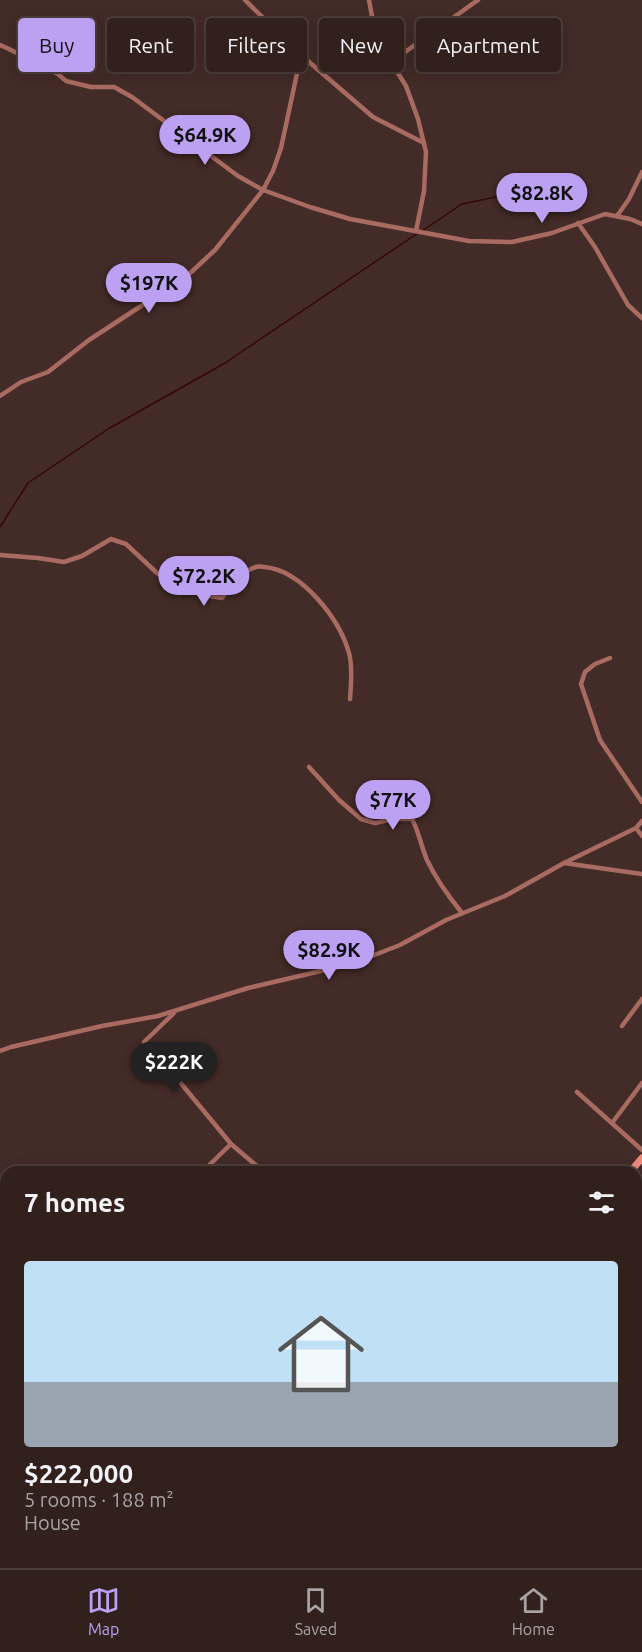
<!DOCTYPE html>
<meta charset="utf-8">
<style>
body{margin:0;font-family:Ubuntu,sans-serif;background:#3d2d2a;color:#f1f3f6;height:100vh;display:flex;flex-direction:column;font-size:22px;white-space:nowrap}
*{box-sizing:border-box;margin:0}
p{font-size:20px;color:#a8a3a4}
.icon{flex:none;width:33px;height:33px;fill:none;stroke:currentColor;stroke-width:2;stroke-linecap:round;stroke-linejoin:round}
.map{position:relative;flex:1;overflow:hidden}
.side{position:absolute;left:0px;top:1166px;width:642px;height:404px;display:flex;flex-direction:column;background:#32201d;border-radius:18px 18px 0 0;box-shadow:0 3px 15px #0003,0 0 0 2px #4d3e3b}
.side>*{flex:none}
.guide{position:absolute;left:18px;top:18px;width:606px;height:54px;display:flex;gap:12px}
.price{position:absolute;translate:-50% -51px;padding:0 14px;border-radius:21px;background:#bca0f2;color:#111;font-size:20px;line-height:39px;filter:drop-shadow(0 2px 3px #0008)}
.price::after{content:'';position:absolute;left:50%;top:36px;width:18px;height:14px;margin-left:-9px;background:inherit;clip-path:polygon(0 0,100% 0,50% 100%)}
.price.selected{background:#222;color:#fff}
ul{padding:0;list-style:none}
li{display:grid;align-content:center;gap:12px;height:318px;padding:0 24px}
li span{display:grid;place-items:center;height:186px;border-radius:6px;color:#555}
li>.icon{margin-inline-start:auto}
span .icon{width:108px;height:108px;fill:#fffc;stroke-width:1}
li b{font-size:26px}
h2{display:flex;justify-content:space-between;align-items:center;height:72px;padding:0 24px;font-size:26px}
.chip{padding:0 21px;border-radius:6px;background:#32201d;box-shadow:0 3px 15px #0003,0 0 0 2px #4d3e3b;font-size:21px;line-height:54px}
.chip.selected{background:#bca0f2;color:#111}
.dock{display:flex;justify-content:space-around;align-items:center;height:84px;border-top:2px solid #4d3e3b;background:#32201d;font-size:16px;color:#a8a3a4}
.dock a{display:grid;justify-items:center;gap:3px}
.dock .selected{color:#bca0f2}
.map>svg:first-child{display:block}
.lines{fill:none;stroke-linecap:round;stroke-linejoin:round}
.stream{stroke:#360805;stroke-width:1.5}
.minor{stroke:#a96b61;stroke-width:4.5}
.secondary{stroke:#ec8979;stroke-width:7}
</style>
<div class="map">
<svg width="642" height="1568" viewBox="0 0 642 1568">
<rect width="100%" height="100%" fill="#432b27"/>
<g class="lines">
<g class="stream">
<polyline points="422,231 462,204 496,197"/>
<polyline points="0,527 28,483 108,429 225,363 418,233"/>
</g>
<g class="minor">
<polyline points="369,0 376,38 406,86 418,119 426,152 424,191 416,231"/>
<polyline points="0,45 9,49 58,74 66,81 91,87 114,87 132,97 238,176 263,190 310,207 350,219 469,241 512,242 552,233 605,214 630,219 642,224"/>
<polyline points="301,55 373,117 424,143"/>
<polyline points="391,62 478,0"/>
<polyline points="617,216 629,199 642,172"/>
<polyline points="578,223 595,247 628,305 642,318"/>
<polyline points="0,396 21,382 48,372 89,340 187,276 215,250 263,190 273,171 281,148 301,55 245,0"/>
<path d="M0 555 38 558 64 562 82 556 111 539 126 544 157 573 183 588 204 595 222 598C230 587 242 571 256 567 258 566 262 567 265 567 302 571 339 618 349 653 353 667 351 685 350 699"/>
<polyline points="610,658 595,664 585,672 581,684 600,740 642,802"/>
<path d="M309 767 339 800 361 819 375 823 393 819H412C419 832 421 846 427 860 436 879 449 897 462 913"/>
<polyline points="636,828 642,836"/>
<polyline points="564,863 636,828 642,821"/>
<polyline points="174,1013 144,1042 157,1062 179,1081 231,1144 264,1172"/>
<polyline points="622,1026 642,999"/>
<polyline points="0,1051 11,1047 102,1026 158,1016 248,988 351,964 400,945 446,920 505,896 564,863 642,874"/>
<polyline points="577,1092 642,1150"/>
<polyline points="612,1123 642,1083"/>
<polyline points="202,1172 231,1144"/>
<polyline points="636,1265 642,1257"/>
<polyline points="0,1493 6,1498"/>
<polyline points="636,1494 642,1498"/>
<polyline points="105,1563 112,1568"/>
<polyline points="398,1563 402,1568"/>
</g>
<g class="secondary">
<polyline points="630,1172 642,1158"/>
<polyline points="269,1568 273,1563"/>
</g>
</g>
</svg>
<b class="price" style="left:205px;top:166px">$64.9K</b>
<b class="price" style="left:542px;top:224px">$82.8K</b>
<b class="price" style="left:149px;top:314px">$197K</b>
<b class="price" style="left:204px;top:607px">$72.2K</b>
<b class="price" style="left:393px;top:831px">$77K</b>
<b class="price" style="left:329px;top:981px">$82.9K</b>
<b class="price selected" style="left:174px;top:1093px">$222K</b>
<div class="guide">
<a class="chip selected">Buy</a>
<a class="chip">Rent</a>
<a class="chip">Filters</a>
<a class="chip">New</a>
<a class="chip">Apartment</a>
</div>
<section class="side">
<h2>7 homes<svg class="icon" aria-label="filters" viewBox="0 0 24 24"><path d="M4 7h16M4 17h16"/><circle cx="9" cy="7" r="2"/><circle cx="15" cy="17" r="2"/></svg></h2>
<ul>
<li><span style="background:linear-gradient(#bfe0f5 65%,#9aa5b1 0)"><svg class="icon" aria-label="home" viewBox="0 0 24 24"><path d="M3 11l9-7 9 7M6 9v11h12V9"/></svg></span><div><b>$222,000</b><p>5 rooms · 188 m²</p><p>House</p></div></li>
</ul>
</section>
</div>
<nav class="dock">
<a class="selected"><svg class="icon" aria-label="map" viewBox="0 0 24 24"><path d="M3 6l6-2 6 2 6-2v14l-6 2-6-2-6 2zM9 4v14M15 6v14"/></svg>Map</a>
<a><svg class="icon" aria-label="saved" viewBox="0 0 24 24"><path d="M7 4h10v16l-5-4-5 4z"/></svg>Saved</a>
<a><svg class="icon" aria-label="home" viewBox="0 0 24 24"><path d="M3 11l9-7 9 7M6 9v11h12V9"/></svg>Home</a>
</nav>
